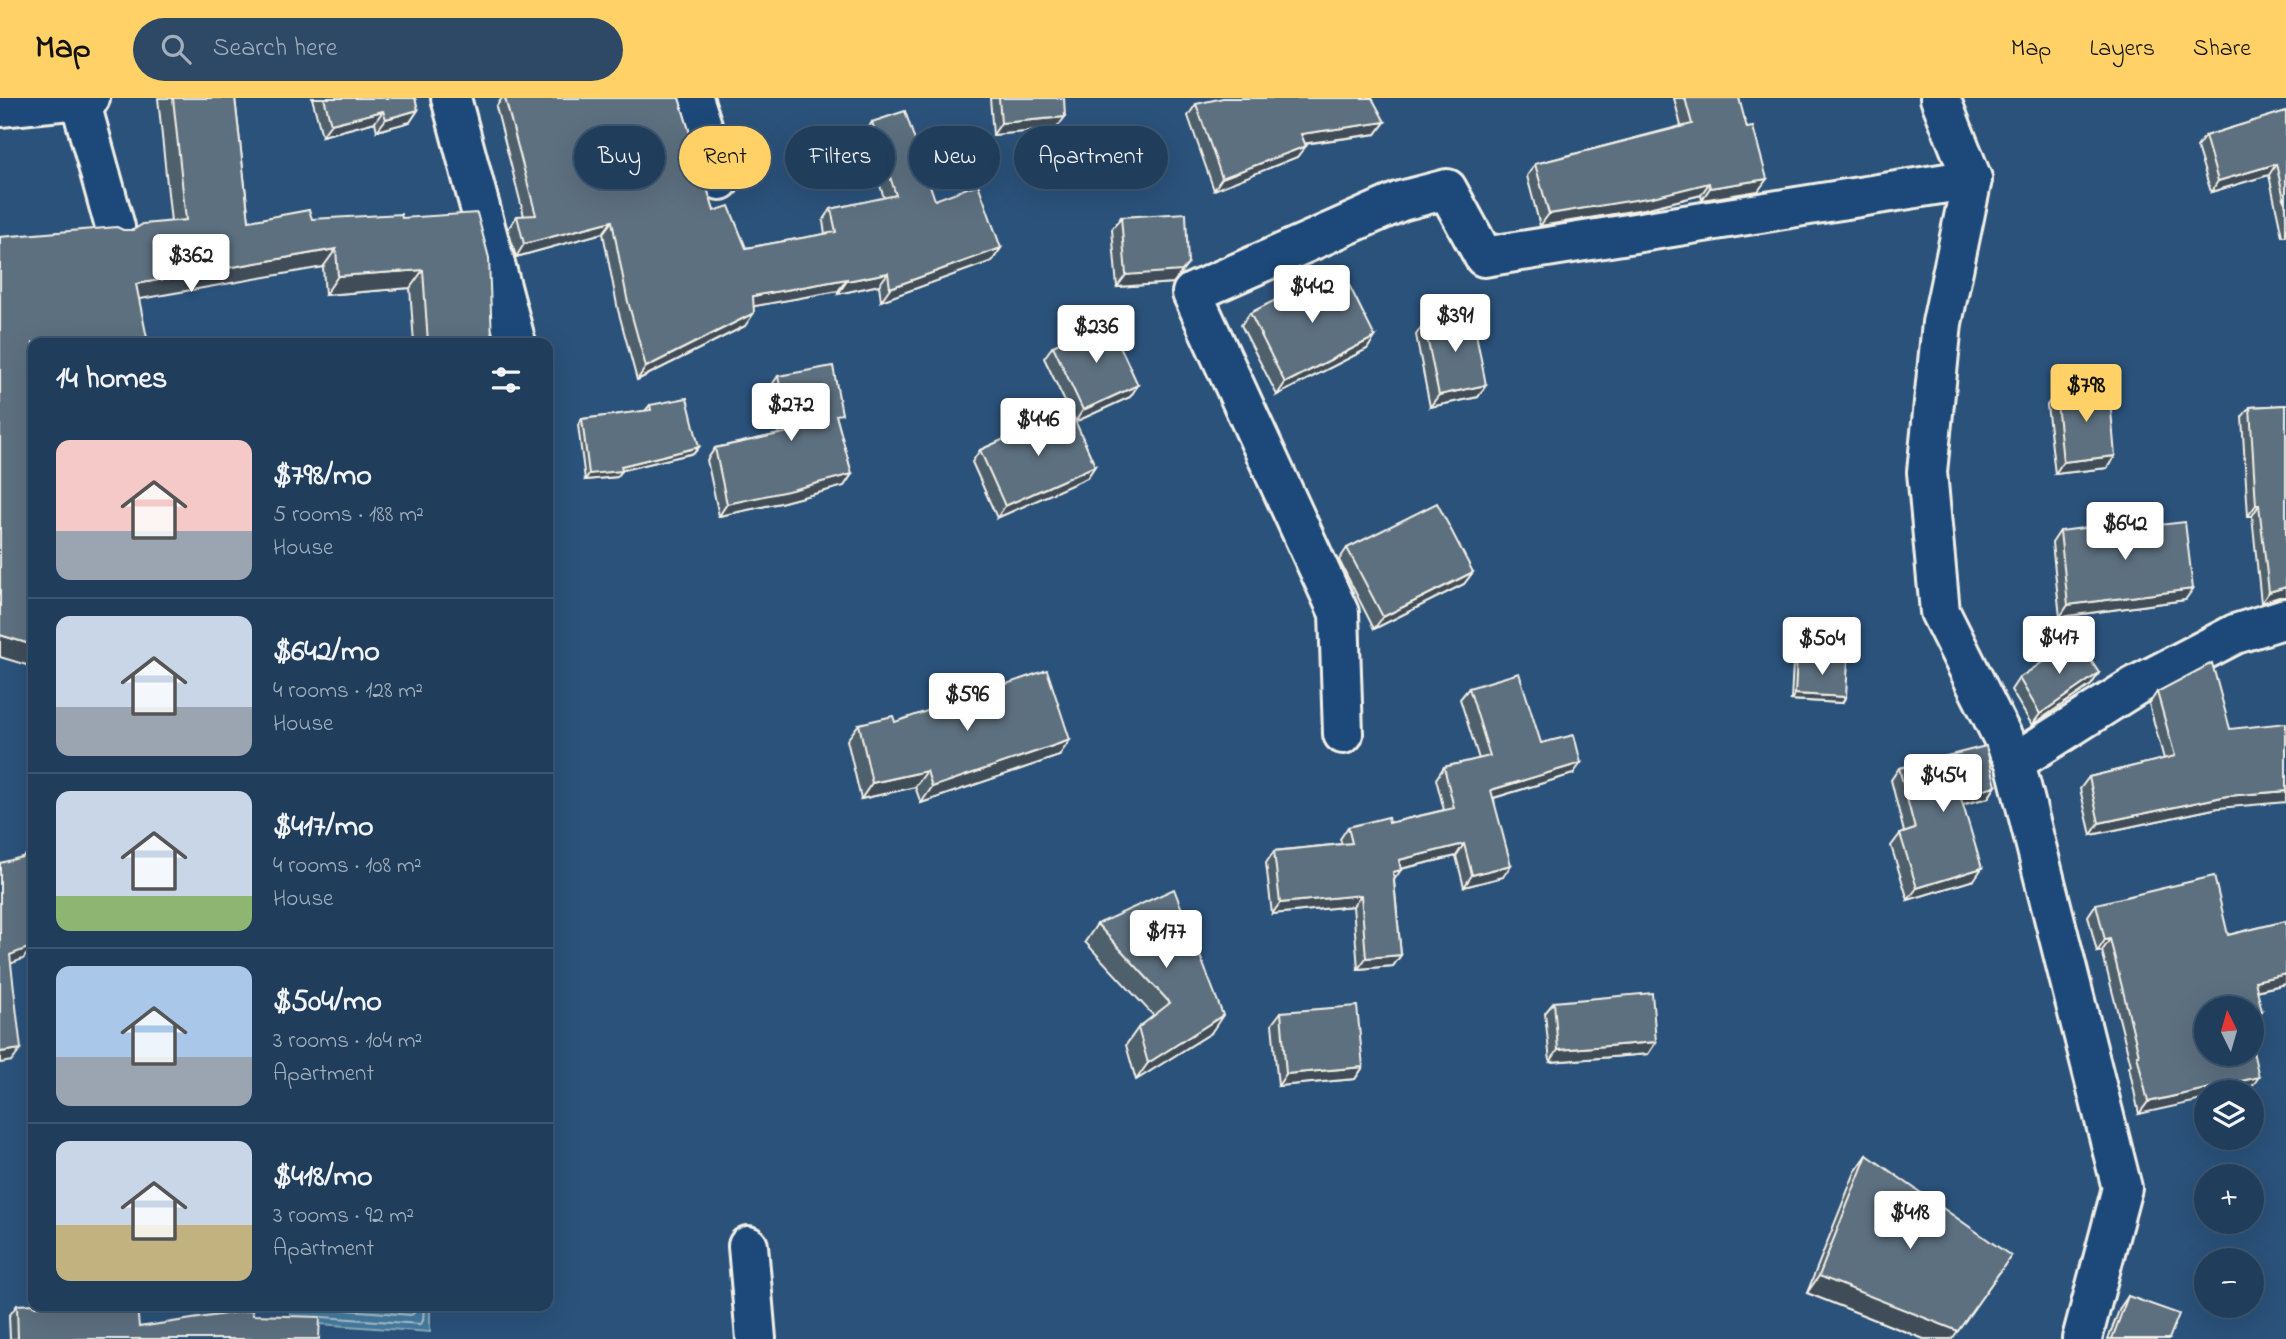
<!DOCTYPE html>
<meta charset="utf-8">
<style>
body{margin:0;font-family:"Indie Flower",sans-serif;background:#2d4965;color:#f1f3f6;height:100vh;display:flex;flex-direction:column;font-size:26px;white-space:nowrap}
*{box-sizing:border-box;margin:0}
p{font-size:23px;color:#a2aebb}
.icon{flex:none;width:38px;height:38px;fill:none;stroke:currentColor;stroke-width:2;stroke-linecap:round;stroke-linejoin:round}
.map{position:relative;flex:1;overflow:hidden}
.details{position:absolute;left:28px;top:240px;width:525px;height:973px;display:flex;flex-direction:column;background:#203e5c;border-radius:14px;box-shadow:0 7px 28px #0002,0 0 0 2px #3d5772}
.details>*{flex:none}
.hud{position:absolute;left:574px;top:28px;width:665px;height:63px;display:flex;gap:14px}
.needle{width:46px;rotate:355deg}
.controls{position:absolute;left:2194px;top:898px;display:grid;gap:14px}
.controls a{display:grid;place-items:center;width:70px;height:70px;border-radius:50%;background:#203e5c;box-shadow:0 7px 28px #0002,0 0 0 2px #3d5772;font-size:35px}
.price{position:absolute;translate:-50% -60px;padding:0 16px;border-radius:7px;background:#fff;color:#222;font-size:23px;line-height:46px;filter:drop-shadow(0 2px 4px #0008)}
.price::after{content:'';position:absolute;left:50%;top:42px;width:21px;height:16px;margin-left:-10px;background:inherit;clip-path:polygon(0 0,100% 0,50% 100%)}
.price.selected{background:#ffd166;color:#111}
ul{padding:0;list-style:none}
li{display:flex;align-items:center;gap:21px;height:175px;padding:0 28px}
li+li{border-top:2px solid #3d5772}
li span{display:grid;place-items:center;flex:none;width:196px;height:140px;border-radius:14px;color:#555}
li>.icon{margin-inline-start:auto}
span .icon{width:84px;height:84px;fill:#fffc;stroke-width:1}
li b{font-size:30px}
h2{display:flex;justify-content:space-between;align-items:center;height:84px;padding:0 28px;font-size:30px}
.tag{padding:0 24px;border-radius:32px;background:#203e5c;box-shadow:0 7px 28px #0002,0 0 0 2px #3d5772;font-size:24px;line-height:63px}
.tag.selected{background:#ffd166;color:#111}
header{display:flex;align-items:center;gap:42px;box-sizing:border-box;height:98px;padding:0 35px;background:#ffd166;color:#111}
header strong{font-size:33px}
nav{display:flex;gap:38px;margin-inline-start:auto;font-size:24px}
.search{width:490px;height:63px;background:#2d4965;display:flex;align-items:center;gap:18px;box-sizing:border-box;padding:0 24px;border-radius:38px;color:#a2aebb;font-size:26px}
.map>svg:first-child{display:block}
.water{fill:#457ca1;stroke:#8babbd;stroke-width:2}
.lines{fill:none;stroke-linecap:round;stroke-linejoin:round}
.shore{stroke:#aec2cc;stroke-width:2}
.minor-casing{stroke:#f4f1e8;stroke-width:44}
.secondary-casing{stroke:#f4f1e8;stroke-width:44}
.minor{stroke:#1f4a7a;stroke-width:38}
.secondary{stroke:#1f4a7a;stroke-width:38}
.wall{fill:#50606d;stroke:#f4f1e8;stroke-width:2}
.shaded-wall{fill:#414e59;stroke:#f4f1e8;stroke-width:2}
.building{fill:#5d707f;stroke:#f4f1e8;stroke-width:2}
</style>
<header>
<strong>Map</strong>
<div class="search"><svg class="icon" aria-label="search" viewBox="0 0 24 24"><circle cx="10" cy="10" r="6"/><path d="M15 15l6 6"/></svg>Search here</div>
<nav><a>Map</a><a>Layers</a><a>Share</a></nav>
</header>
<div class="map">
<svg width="2286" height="1241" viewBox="0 0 2286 1241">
<rect width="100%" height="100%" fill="#2b527b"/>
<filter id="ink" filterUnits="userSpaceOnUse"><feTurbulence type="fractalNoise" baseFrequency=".0143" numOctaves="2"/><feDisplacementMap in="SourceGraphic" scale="14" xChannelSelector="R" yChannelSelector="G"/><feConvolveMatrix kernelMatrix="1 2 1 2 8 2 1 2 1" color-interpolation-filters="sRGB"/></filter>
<g filter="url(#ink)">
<polygon class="water" points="289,1208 430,1208 430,1234 292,1224"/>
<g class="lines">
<g class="shore">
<polyline points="305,1208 308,1209 411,1217 414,1215 415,1208"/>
<polyline points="322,1219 420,1226 423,1223 424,1208"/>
</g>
<g class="minor-casing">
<g id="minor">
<polyline points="451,0 516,245"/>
<polyline points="693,0 720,82"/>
<polyline points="1940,0 1972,81 1942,225 1927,374 1940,514 2015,664 2122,1090 2082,1241"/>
<polyline points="80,2 115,129"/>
<polyline points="1343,636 1339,515 1192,195 1401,103 1447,91 1484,159 1972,81"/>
<polyline points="2015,664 2135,588 2235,536 2286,520"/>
<polyline points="748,1148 756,1241"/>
</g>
</g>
<g class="secondary-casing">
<polyline id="secondary" points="0,9 90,0"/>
</g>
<use href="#minor" class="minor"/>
<use href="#secondary" class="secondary"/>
</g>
<g class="wall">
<polygon points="158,0 235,0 249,123 312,121 402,120 492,243 491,245 414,245 410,190 325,197 323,169 123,132 133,132 171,124"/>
<polygon points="312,0 415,0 418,12 410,24 377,33 375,24 322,38"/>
<polygon points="502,0 679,0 714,113 746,150 825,136 823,123 831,111 884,100 864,37 872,24 935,102 1001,150 992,163 881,203 879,187 838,196 838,193 754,208 745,228 637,282 618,212 603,135 516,159 508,131 517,118 524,118 496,9"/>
<polygon points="990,0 1064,0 1056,31 993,37"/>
<polygon points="1674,0 1739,0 1758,93 1702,102 1701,97 1644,111 1540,128 1527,78 1535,66 1681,28"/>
<polygon points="1196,6 1385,24 1376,36 1305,46 1297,59 1214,92 1188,18"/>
<polygon points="2286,13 2286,138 2282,138 2269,77 2211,94 2197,49 2205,38"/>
<polygon points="1121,119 1188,166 1173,185 1117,189 1112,131"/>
<polygon points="1250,215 1375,239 1367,251 1277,297 1241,227"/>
<polygon points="1424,225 1486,287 1478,299 1430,309 1416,237"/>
<polygon points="1053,248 1138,287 1130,299 1075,324 1095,368 1087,380 997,420 972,364 980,352 1069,312 1044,260"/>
<polygon points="778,278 837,322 852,376 844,388 780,405 719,418 707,362 715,350 779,336 770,290"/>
<polygon points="2056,295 2115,358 2107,370 2055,376 2047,307"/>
<polygon points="650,307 699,349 694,355 622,372 617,379 585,382 578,327 582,321 645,313"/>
<polygon points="2286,307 2286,499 2279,499 2261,505 2252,418 2248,418 2242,319 2250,309"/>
<polygon points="2115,432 2185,502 2060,519 2052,445 2060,433"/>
<polygon points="1347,450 1473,474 1464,486 1374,531 1339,462"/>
<polygon points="1797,559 1842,605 1791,602 1793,565"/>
<polygon points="2099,575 2091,587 2032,627 2011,592 2019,580"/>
<polygon points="1469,590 1541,645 1573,676 1494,700 1503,779 1464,789 1456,758 1401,771 1394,782 1401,857 1393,868 1358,871 1353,808 1272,816 1266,765 1274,753 1342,746 1340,741 1348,729 1389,725 1444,712 1436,681 1444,669 1479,661 1460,601"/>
<polygon points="2157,594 2218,710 2091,737 2080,691 2089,679 2164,661 2149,606"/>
<polygon points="895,624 1059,658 921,705 915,689 861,701 847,642 859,626"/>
<polygon points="1899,670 1996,688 1988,700 1962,707 1974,782 1908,802 1891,748 1900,736 1904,734 1891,682"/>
<polygon points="2096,806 2228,837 2286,823 2286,886 2257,893 2254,925 2252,926 2252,910 2207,910 2250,991 2239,994 2207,994 2139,1016 2129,969 2131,967 2102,853 2097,854 2088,818"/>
<polygon points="1097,826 1211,935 1136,982 1126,947 1138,930 1154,918 1085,844"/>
<polygon points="1554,904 1656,944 1648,956 1550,964 1545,915"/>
<polygon points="1281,914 1363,969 1355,981 1278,988 1272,926"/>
<polygon points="1867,1057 1924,1241 1807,1195 1855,1074"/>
<polygon points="2128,1198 2169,1241 2108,1241 2120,1210"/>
<polygon points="17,1207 139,1229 253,1217 319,1241 10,1241 9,1218"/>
</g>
<g class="shaded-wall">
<polygon points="418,12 410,24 377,33 386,21"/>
<polygon points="383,13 375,24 322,38 331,26"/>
<polygon points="1065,19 1056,31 993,37 1001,25"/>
<polygon points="1385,24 1376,36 1293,47 1301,36"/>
<polygon points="1306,48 1297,59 1214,92 1222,80"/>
<polygon points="2276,66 2269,77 2211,94 2218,83"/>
<polygon points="1767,81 1758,93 1702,102 1710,90"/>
<polygon points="1709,85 1701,97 1644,111 1540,128 1549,116"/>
<polygon points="612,123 603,135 516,159 524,146"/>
<polygon points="1001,150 992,163 881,203 890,190"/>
<polygon points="336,151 323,169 123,204 136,186"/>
<polygon points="1188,166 1173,185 1117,189 1126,177"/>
<polygon points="423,172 410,190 325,197 338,178"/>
<polygon points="888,175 879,187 838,196 847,183"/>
<polygon points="847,181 838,193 744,210 753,198"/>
<polygon points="754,215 745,228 637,282 646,269"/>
<polygon points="1375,239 1367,251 1277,297 1285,285"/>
<polygon points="1138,287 1130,299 1075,324 1083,312"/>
<polygon points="1486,287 1478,299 1430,309 1439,297"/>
<polygon points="699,349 694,355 619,373 622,373 617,379 585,382 589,376"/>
<polygon points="2115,358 2107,370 2055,376 2063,364"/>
<polygon points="1095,368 1087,380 997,420 1005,408"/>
<polygon points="852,376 844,388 780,405 719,418 727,406"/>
<polygon points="2256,407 2259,407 2252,418 2248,418"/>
<polygon points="1473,474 1464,486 1374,531 1383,519"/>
<polygon points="2286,489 2286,499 2279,499 2261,505 2269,494"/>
<polygon points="2193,491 2185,502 2060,519 2068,507"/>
<polygon points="0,537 33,547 33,569 0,559"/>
<polygon points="2099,575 2091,587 2032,627 2040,616"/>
<polygon points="1795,596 1846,599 1842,605 1791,602"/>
<polygon points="1070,642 1059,658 921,705 932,689"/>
<polygon points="1581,665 1573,676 1483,703 1491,692"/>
<polygon points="927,673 915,689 861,701 872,685"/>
<polygon points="1996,688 1988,700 1951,709 1960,697"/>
<polygon points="2286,693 2286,704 2218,710 2091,737 2099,725 2227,698"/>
<polygon points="1464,746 1456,758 1391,773 1399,762"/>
<polygon points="1511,767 1503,779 1464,789 1472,777"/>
<polygon points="1982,770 1974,782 1908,802 1917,790"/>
<polygon points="1401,772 1393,783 1393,774"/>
<polygon points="1361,797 1353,808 1272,816 1280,805"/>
<polygon points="2110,841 2102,853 2097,854 2105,842"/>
<polygon points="33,844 33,853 27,856 23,861 2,869 10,857"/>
<polygon points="1401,857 1393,868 1358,871 1366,860"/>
<polygon points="2286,876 2286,886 2246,895 2255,883"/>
<polygon points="2262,913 2254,925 2252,926 2252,916"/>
<polygon points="1223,917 1211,935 1136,982 1148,965"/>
<polygon points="1656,944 1648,956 1550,964 1558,952"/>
<polygon points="21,951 12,963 0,965 0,954"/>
<polygon points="1363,969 1355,981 1278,988 1286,976"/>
<polygon points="2259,979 2250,991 2239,994 2207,994 2207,1001 2139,1016 2148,1004"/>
<polygon points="2011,1158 1952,1241 1924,1241 1807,1195 1819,1178"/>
</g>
<g class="building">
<polygon points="173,0 235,0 249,123 309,112 312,121 401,116 402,120 477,115 489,160 492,243 468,245 428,245 423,172 338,178 336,151 136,186 148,245 33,245 33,547 0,537 0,139 117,129 123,132 133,132 143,126 186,122"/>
<polygon points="324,0 415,0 418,12 386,21 383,13 331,26"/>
<polygon points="505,0 679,0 714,113 729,108 746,150 836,134 831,111 896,97 872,24 905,13 935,102 978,86 1001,150 890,190 888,175 847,183 847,181 753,198 754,215 646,269 627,200 612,123 524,146 517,118 536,117"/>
<polygon points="999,0 1064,0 1065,19 1001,25"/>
<polygon points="1223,0 1372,0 1385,24 1301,36 1306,48 1222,80 1196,6"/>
<polygon points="1685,0 1739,0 1747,30 1753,29 1767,81 1710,90 1709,85 1653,99 1549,116 1535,66 1692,26"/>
<polygon points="2286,13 2286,109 2276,66 2218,83 2205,38"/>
<polygon points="1186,115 1188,166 1182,173 1126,177 1121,119"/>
<polygon points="1340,169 1375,239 1285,285 1250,215"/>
<polygon points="1472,215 1486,287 1439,297 1424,225"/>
<polygon points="1108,222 1138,287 1083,312 1053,248"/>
<polygon points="833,268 842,316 836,317 852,376 788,393 727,406 715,350 789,334 778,278"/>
<polygon points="2109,289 2115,358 2063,364 2056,295"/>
<polygon points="687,300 699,349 621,368 622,373 589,376 582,321 651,312 650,307"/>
<polygon points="2286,307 2286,489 2269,494 2259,407 2256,407 2250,309"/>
<polygon points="1070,311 1095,368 1005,408 980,352"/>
<polygon points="1437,405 1473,474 1383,519 1347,450"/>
<polygon points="2185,424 2193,491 2068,507 2060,433 2115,426 2115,432"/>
<polygon points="2077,541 2099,575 2040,616 2019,580"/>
<polygon points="1797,559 1848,562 1846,599 1795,596"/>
<polygon points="2212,565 2230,631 2286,625 2286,693 2227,698 2099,725 2089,679 2175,658 2157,594"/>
<polygon points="1047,572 1070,642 932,689 927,673 872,685 859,626 893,618 895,624"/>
<polygon points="1519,575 1541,645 1574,637 1581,665 1491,692 1511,767 1472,777 1464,746 1399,762 1401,772 1393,774 1401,857 1366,860 1361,797 1280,805 1274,753 1352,745 1348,729 1388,719 1389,725 1454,710 1444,669 1490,658 1469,590"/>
<polygon points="1986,648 1996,688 1960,697 1982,770 1917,790 1900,736 1915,731 1899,670"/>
<polygon points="33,754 33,844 30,845 31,849 10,857 21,951 0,954 0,765 22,759"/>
<polygon points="2214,778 2228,837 2286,823 2286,876 2255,883 2262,913 2252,916 2252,910 2207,910 2207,956 2252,956 2252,949 2259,979 2148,1004 2137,957 2139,957 2110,841 2105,842 2096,806"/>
<polygon points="1174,791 1223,917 1148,965 1138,930 1170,905 1097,826"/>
<polygon points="1652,895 1656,944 1558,952 1554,904"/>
<polygon points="1357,908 1363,969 1286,976 1281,914"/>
<polygon points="1867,1057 2011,1158 1958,1233 1819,1178"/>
<polygon points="2128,1198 2179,1216 2169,1241 2112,1241"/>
<polygon points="33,1206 33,1208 137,1208 139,1229 252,1212 253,1217 320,1219 319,1241 18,1241 17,1207"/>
</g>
</g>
</svg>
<div class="controls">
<a><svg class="needle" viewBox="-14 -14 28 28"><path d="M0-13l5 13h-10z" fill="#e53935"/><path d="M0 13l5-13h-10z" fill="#a2aebb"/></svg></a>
<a><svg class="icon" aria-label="layers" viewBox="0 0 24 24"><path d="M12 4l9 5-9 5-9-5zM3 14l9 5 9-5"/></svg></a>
<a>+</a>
<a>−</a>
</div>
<b class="price" style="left:191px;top:196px">$362</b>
<b class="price" style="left:1312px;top:227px">$442</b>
<b class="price" style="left:1455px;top:256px">$391</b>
<b class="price" style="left:1096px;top:267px">$236</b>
<b class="price selected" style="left:2086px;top:326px">$798</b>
<b class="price" style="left:791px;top:345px">$272</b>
<b class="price" style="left:1038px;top:360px">$446</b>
<b class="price" style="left:2125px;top:464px">$642</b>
<b class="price" style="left:2059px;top:578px">$417</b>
<b class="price" style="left:1822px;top:579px">$504</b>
<b class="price" style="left:967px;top:635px">$596</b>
<b class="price" style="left:1943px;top:716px">$454</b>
<b class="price" style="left:1166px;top:872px">$177</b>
<b class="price" style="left:1910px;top:1153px">$418</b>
<div class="hud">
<a class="tag">Buy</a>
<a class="tag selected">Rent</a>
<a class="tag">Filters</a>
<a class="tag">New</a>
<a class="tag">Apartment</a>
</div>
<section class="details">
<h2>14 homes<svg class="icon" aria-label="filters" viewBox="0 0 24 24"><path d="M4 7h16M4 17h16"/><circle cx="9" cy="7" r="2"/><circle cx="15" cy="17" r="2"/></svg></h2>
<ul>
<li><span style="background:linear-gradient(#f6c9c9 65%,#9aa5b1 0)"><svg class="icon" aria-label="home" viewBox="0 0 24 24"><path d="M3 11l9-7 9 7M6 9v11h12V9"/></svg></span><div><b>$798/mo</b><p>5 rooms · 188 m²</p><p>House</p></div></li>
<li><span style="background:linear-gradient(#c9d6e8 65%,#9aa5b1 0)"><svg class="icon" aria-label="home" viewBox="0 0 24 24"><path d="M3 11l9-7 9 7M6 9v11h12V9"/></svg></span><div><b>$642/mo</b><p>4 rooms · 128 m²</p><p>House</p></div></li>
<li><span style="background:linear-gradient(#c9d6e8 75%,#8fb573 0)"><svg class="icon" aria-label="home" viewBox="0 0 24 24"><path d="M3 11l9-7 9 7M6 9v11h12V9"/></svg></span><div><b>$417/mo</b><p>4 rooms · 108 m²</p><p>House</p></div></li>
<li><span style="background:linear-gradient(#a9c7e8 65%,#9aa5b1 0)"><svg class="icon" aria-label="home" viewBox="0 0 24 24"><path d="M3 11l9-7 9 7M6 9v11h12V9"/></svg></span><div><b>$504/mo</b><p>3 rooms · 104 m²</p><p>Apartment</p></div></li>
<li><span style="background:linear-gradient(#c9d6e8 60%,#c2b280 0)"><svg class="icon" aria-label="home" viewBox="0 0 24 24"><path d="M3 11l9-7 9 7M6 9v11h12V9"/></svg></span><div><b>$418/mo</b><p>3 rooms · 92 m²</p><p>Apartment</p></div></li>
</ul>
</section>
</div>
